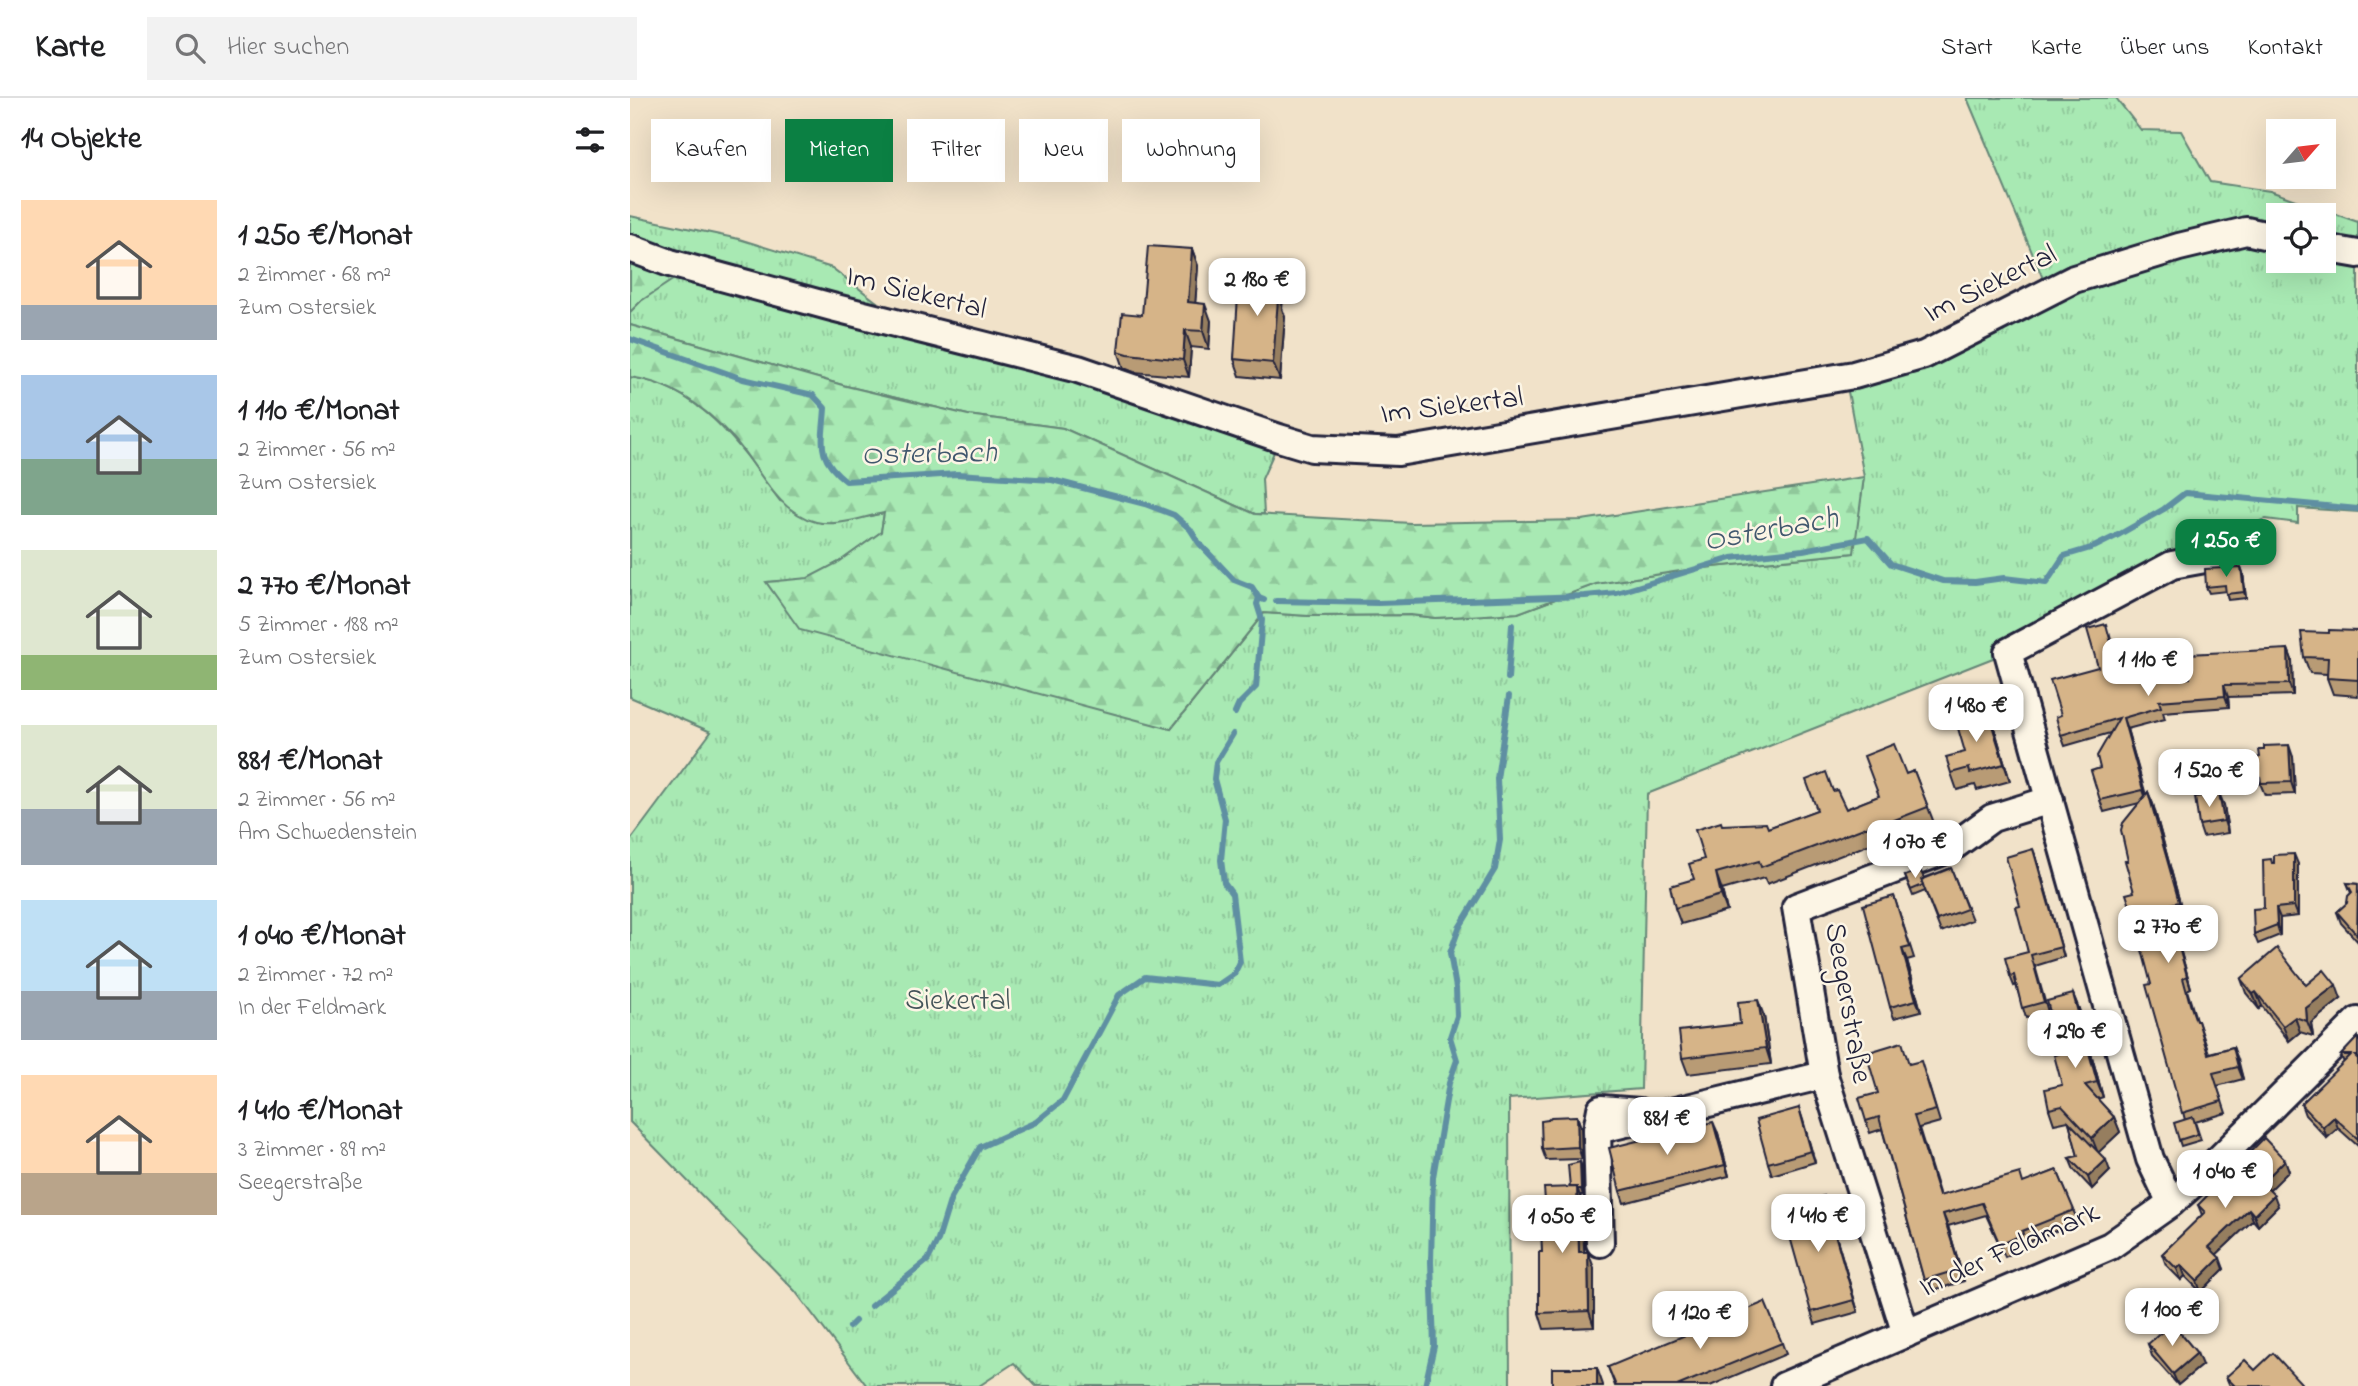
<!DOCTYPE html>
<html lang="de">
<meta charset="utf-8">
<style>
body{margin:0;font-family:"Indie Flower",sans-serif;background:#f2f2f2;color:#202124;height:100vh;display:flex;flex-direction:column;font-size:26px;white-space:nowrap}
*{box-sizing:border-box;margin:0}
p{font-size:23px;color:#757577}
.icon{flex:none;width:38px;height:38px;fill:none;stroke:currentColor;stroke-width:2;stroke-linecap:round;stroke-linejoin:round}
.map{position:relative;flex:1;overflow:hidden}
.sheet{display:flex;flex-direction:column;background:#fff;width:630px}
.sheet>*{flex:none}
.banner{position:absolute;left:21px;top:21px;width:665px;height:63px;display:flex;gap:14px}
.needle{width:46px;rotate:62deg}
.fabs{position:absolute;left:1636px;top:21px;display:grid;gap:14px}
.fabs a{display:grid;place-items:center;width:70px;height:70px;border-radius:0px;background:#fff;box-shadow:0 7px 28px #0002;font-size:35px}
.price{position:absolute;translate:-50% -60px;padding:0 16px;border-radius:14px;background:#fff;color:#222;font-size:23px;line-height:46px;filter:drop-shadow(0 2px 4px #0008)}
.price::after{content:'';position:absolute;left:50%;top:42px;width:21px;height:16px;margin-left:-10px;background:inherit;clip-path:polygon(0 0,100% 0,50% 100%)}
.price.selected{background:#0b8043;color:#fff}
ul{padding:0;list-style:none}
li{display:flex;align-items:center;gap:21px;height:175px;padding:0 21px}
li span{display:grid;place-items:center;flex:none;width:196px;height:140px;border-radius:0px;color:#555}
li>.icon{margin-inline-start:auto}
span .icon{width:84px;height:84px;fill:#fffc;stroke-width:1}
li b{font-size:30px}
h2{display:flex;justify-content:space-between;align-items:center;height:84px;padding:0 21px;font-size:30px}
.chip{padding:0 24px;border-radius:0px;background:#fff;box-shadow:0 7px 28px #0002;font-size:24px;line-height:63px}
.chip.selected{background:#0b8043;color:#fff}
header{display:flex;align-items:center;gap:42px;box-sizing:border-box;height:98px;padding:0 35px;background:#fff;border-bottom:2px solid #e0e0e0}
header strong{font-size:33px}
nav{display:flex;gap:38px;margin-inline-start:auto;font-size:24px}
.search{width:490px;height:63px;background:#f2f2f2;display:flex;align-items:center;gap:18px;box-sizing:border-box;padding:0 24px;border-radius:0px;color:#757577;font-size:26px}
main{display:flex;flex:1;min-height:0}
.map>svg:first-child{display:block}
.grass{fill:url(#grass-tufts);stroke:#658677;stroke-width:2;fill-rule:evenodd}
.forest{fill:url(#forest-firs);stroke:#658677;stroke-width:2}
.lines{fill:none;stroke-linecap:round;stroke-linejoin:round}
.stream{stroke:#5f8fa2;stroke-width:6}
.minor-casing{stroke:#22223b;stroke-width:32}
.minor{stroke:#fcf5e5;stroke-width:26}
.wall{fill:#b89b75;stroke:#22223b;stroke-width:2}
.shaded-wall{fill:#967e5f;stroke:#22223b;stroke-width:2}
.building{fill:#d6b488;stroke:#22223b;stroke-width:2}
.labels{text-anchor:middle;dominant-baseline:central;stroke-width:5;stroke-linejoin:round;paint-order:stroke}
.street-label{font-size:30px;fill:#22223b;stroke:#fcf5e5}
.park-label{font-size:30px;fill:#445459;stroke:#fcf5e5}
.water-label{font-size:32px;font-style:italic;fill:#41586e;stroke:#fcf5e5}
</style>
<header>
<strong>Karte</strong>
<div class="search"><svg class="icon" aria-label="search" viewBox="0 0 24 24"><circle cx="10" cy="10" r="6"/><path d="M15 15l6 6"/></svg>Hier suchen</div>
<nav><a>Start</a><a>Karte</a><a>Über uns</a><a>Kontakt</a></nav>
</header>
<main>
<section class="sheet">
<h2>14 Objekte<svg class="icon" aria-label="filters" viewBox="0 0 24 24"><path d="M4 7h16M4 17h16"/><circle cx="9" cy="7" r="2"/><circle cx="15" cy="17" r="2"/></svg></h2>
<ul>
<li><span style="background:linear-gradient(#ffd9b3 75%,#9aa5b1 0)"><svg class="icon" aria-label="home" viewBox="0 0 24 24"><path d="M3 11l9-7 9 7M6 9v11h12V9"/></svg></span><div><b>1 250 €/Monat</b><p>2 Zimmer · 68 m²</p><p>Zum Ostersiek</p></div></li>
<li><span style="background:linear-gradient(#a9c7e8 60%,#7fa58c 0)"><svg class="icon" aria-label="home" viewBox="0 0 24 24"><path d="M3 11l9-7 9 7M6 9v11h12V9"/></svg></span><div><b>1 110 €/Monat</b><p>2 Zimmer · 56 m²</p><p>Zum Ostersiek</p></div></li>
<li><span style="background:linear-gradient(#dfe7d0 75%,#8fb573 0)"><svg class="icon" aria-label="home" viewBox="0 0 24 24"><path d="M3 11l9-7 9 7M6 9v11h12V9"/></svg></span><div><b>2 770 €/Monat</b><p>5 Zimmer · 188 m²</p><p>Zum Ostersiek</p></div></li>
<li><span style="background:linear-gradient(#dfe7d0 60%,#9aa5b1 0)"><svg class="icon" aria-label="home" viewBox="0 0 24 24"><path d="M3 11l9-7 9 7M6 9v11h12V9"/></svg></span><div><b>881 €/Monat</b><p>2 Zimmer · 56 m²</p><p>Am Schwedenstein</p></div></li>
<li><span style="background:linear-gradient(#bfe0f5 65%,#9aa5b1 0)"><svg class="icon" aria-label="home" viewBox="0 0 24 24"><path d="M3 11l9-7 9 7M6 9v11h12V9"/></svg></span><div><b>1 040 €/Monat</b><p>2 Zimmer · 72 m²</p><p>In der Feldmark</p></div></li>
<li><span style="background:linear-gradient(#ffd9b3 70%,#b9a48a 0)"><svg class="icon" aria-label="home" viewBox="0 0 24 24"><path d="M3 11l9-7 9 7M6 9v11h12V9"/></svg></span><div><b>1 410 €/Monat</b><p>3 Zimmer · 89 m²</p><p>Seegerstraße</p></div></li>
</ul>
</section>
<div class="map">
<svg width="1728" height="1288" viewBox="0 0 1728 1288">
<defs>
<pattern id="grass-tufts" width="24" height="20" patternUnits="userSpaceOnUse" patternTransform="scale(1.75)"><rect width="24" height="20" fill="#a8e9b3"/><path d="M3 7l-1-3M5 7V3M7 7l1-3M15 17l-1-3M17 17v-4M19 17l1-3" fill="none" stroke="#90c89b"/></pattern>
<pattern id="forest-firs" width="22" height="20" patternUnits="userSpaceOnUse" patternTransform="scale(1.75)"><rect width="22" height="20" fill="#a8e9b3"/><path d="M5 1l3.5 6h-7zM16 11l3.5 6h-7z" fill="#90c89b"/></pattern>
</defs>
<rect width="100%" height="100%" fill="#f1e2c9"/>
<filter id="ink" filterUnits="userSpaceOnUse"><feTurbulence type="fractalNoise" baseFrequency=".0143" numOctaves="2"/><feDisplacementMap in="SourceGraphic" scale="14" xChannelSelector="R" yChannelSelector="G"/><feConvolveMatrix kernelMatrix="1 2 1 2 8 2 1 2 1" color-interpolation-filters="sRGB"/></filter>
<g filter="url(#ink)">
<g class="grass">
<path d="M1337 0H1486L1511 32 1551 33 1580 84 1640 93 1728 124V414L1668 410V425L1636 421 1592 438 1363 560 1017 696 1011 991 879 1001 880 1288H406L384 1265 349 1288H237L165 1193 0 1024V743L81 634 0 599V279C70 288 112 350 150 403L236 419 254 415 251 434 209 464 178 481 137 484 541 631 634 515 679 518 781 517 805 520 888 515 965 486 1063 471 1223 455 1234 379 1216 283 1414 183ZM1648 117H1694V163H1648Z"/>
<polygon points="0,118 109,141 202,170 251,207 653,334 632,381 634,416 625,416 433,330 338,317 216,288 0,227 0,214 11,203 0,157"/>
</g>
<g class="forest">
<polygon points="0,157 53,175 11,203 0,214"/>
<path d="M0 227 216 288 338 317 433 330 625 416 781 425 952 422 1234 379 1224 455 1063 471 966 486 888 515 805 520 781 517 679 518 634 515 541 631 170 532 136 484 178 480 209 464 251 434 254 415C232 419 208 429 186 424 146 414 129 369 104 341 77 311 41 284 0 279Z"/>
</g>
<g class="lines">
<g class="stream">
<path d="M0 241 113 281 183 297 195 310C193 345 185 359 216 383L327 376 422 382 515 406 544 417 560 431 569 445 604 482 622 489 629 500 634 502"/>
<polyline points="646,503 748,505 955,498 987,495 1102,460 1173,452 1238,440 1261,466 1313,483 1345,484 1374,480 1416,485 1434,458 1464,449 1490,436 1534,411 1555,395 1728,411"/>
<polyline points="878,580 882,527"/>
<polyline points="605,615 609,606 626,589 632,522 627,506 629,500"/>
<polyline points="241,1208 298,1162 308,1142 321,1100 350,1049 406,1024 433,1002 489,897 515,879 588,887 604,876 610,864 602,796 594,785 591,762 595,721 584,681 586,664 603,636"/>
<polyline points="219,1229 225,1223"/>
<polyline points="795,1288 804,1248 801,1164 803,1079 819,985 827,962 820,939 827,918 826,890 820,855 829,830 865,771 870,742 867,681 879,598"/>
</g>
<g class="minor-casing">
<g id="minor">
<polyline points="0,150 40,165 202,209 448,271 649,340 682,350 768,354 1224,277 1294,257 1444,181 1549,149 1616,133 1648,140"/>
<polyline points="1694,150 1728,156"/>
<polyline points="967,1032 1194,977"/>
<polyline points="1541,1105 1520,1061 1378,554 1542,467 1586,459"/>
<polyline points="970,1145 967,1032 971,1011 1009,1014"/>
<polyline points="1276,1236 1194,977 1166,809 1321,750 1362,720 1420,702"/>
<polyline points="1154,1288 1480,1148 1541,1105 1577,1073 1728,923"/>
</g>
</g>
<use href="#minor" class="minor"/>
</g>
<g class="wall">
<polygon points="562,151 568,168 565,205 581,223 579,251 561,249 559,279 504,274 494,270 488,253 512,217"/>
<polygon points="647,176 653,194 652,211 655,218 650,282 610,278 604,261 612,198"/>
<polygon points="1611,469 1613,475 1616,500 1598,502 1596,493 1579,495 1576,489"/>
<polygon points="1728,533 1728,598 1703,596 1697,580 1697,576 1680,575 1674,559 1699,535"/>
<polygon points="1480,537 1486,559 1496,573 1524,582 1560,580 1658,551 1662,562 1663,597 1598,599 1599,609 1533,614 1535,621 1497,631 1516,697 1518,694 1523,706 1553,816 1541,819 1561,890 1557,892 1565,918 1566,923 1568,923 1579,955 1603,949 1613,981 1587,988 1596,1015 1565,1024 1571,1042 1551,1048 1549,1042 1555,1022 1521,886 1514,848 1509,829 1507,829 1503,817 1504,794 1498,763 1509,705 1474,714 1470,702 1470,670 1480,635 1435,648 1431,637 1468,569"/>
<polygon points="1364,629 1380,683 1347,692 1345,687 1327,692 1321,675 1335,654"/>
<polygon points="1663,659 1665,696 1635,697 1627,678"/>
<polygon points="1284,673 1304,725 1254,744 1253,741 1137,786 1134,780 1092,792 1097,813 1051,826 1045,810 1064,781 1092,727 1138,730 1187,712 1203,693 1216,711 1249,698 1276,676"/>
<polygon points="1594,707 1598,735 1573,739 1569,727"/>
<polygon points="1407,761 1434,859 1405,868 1418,914 1396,920 1386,887 1384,888 1380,878 1398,854 1390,808"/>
<polygon points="1642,765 1668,766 1668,818 1650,820 1650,837 1628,846 1624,836 1634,810"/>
<polygon points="1321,770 1342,822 1311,834 1295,793 1283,798 1275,778 1294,780"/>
<polygon points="1717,785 1728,786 1728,844 1711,825 1707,814 1717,805 1721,795"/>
<polygon points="1264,798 1284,860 1277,862 1291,913 1264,920 1260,909"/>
<polygon points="1611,881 1676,887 1711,901 1681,925 1683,938 1670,934 1659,943 1632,908 1629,911 1616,895"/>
<polygon points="1443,896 1449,911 1473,999 1467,1001 1484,1019 1490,1034 1468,1054 1480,1073 1462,1091 1444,1072 1439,1060 1448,1058 1439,1024 1438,1023 1424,1026 1419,1011 1432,987 1431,955"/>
<polygon points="1134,918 1141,966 1058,976 1052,960 1110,926"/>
<polygon points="1728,939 1728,1048 1708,1030 1697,1040 1675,1017 1671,1006 1714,965 1711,957"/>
<polygon points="1279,966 1295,975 1310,1024 1289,1030 1310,1098 1394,1085 1427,1072 1448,1124 1396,1145 1398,1148 1375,1159 1356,1117 1318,1128 1334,1183 1298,1194 1294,1182 1252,1031 1240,1035 1236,1023 1248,995"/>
<polygon points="1169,1010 1185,1064 1142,1077 1138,1065"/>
<polygon points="947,1018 951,1030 952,1061 916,1062 912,1051 918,1022"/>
<polygon points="1088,1035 1099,1078 994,1105 990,1093"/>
<polygon points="1655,1062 1659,1073 1639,1092 1648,1108 1628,1128 1623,1122 1586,1157 1594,1171 1571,1194 1555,1178 1551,1182 1536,1167 1532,1156 1572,1117 1568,1107"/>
<polygon points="950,1064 952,1070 953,1097 950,1097 952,1104 954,1154 964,1170 964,1229 914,1231 909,1215 915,1103 940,1089"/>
<polygon points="1198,1110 1228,1214 1185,1226 1181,1214"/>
<polygon points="1152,1245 1156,1256 1080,1288 985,1288 978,1269"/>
<polygon points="1518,1246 1572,1267 1548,1287 1522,1258"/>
<polygon points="1625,1272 1672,1288 1600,1288 1596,1279"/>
</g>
<g class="shaded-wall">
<polygon points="562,151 568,168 564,222 558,204"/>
<polygon points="647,176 653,194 652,211 655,218 650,282 643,265 645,201"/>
<polygon points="575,206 581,223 579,251 573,233"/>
<polygon points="555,232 561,249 559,279 553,262"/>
<polygon points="1611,469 1613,475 1616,500 1614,494"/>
<polygon points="1658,551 1662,562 1663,597 1659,586"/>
<polygon points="1594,587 1598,599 1599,609 1595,598"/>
<polygon points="1357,611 1364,629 1380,683 1374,666"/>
<polygon points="1493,620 1497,631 1517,703 1513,692"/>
<polygon points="1659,647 1663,659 1665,696 1661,684"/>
<polygon points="1518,694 1523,706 1553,816 1549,804"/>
<polygon points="1589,695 1594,707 1598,735 1594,723"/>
<polygon points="1403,751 1407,761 1434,859 1431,849"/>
<polygon points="1664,756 1668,766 1668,818 1664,808"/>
<polygon points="1086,775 1092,792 1097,813 1091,797"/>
<polygon points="1537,807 1541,819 1561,890 1557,878"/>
<polygon points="1646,810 1650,820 1650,837 1647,827"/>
<polygon points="1272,851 1277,862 1291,913 1286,902"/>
<polygon points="1706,887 1711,901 1681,925 1683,938 1677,923 1676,910"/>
<polygon points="1626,894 1632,908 1629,911 1623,896"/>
<polygon points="1443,896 1449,911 1473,999 1467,984"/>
<polygon points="1128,902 1134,918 1141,966 1136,950"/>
<polygon points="1665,919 1670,934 1659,943 1653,928"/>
<polygon points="1603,949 1608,961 1613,981 1608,969"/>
<polygon points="1169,1010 1173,1022 1185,1064 1181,1053"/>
<polygon points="947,1018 951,1030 952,1061 948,1049"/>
<polygon points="1484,1019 1490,1034 1468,1055 1462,1040"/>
<polygon points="1704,1019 1708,1030 1697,1040 1693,1029"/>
<polygon points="1083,1024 1088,1035 1099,1078 1095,1067"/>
<polygon points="1476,1062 1480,1073 1462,1091 1458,1079"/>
<polygon points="1655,1062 1659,1073 1636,1096 1632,1085"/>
<polygon points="950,1064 952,1070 953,1097 951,1091"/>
<polygon points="947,1089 952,1104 955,1170 949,1154"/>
<polygon points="1644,1097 1648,1108 1628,1128 1624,1117"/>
<polygon points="1194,1098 1198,1110 1228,1214 1224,1202"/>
<polygon points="1619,1111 1623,1122 1583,1160 1579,1149"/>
<polygon points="1313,1116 1318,1128 1334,1183 1330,1171"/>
<polygon points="958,1154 964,1170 964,1229 959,1213"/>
<polygon points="1590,1160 1594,1171 1571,1194 1567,1183"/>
<polygon points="1551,1167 1555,1178 1551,1182 1547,1171"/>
<polygon points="1567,1255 1572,1267 1548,1287 1543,1276"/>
<polygon points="967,1270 973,1287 973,1288 967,1288"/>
</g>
<g class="building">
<polygon points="518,148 562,151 558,204 575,206 573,233 555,232 553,262 498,256 488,253 492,215 512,217"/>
<polygon points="614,174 647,176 645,201 648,201 643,265 604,261 608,198 612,198"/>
<polygon points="1611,469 1614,494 1596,496 1595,487 1576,489 1575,471"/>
<polygon points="1476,526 1485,560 1491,558 1495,573 1519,567 1523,582 1560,580 1558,556 1658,551 1659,586 1594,587 1595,598 1529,603 1531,609 1493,620 1513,692 1470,702 1461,673 1470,670 1467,658 1489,620 1431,637 1426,619 1431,617 1420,582 1468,569 1457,531"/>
<polygon points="1699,532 1728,533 1728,582 1697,580 1698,560 1674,559 1671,534 1699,535"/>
<polygon points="1357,611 1374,666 1340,675 1339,670 1321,675 1316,659 1335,654 1325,620"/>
<polygon points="1264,646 1276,676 1284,673 1298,709 1249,728 1247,725 1131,769 1129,763 1086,775 1091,797 1045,810 1040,788 1064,781 1059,766 1074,761 1065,732 1091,724 1092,727 1136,725 1138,730 1187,712 1176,682 1196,674 1203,693 1207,692 1216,711 1249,698 1234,658"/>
<polygon points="1659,647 1661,684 1631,685 1630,678 1627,678 1626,660 1630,659 1629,652 1634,652 1634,648"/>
<polygon points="1518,694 1549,804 1537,807 1557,878 1553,880 1560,906 1566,923 1568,923 1578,956 1603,949 1608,969 1583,975 1592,1003 1552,1015 1516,887 1521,886 1511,848 1514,848 1506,816 1503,817 1496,796 1504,794 1495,763 1498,763 1491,732 1493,725"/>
<polygon points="1589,695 1594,723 1569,727 1565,699"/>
<polygon points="1403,751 1431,849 1401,857 1414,904 1392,910 1384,877 1380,878 1375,860 1398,854 1386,809 1390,808 1376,759"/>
<polygon points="1664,756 1664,808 1646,810 1647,827 1624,836 1623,811 1634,810 1633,762 1641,761 1642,765 1644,765 1644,757"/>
<polygon points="1321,770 1337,811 1307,822 1291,782"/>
<polygon points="1290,772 1294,780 1291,782 1293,787 1281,792 1275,778"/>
<polygon points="1717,785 1728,786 1727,837 1707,814 1717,805 1718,798 1722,794"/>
<polygon points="1264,798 1280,849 1272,851 1286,902 1260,909 1233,807"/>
<polygon points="1647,850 1676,887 1694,872 1706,887 1676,910 1677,923 1665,919 1653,928 1626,894 1623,896 1611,881"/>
<polygon points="1443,896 1467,984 1455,987 1484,1019 1462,1040 1432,1008 1419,1011 1415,991 1432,987 1424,957 1431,955 1417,903"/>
<polygon points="1128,902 1136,950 1052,960 1049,933 1110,926 1108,904"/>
<polygon points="1728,939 1728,958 1725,958 1728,961 1728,1041 1704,1019 1693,1029 1671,1006 1721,957 1711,957"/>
<polygon points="1272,944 1279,966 1291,963 1306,1012 1284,1018 1309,1098 1390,1075 1393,1085 1427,1072 1444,1112 1392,1133 1393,1136 1370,1147 1352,1105 1313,1116 1330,1171 1294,1182 1249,1019 1236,1023 1229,1000 1248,995 1236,955"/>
<polygon points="1169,1010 1181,1053 1138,1065 1126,1022"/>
<polygon points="947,1018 948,1049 912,1051 911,1023 918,1022 921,1019"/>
<polygon points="1563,1019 1568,1036 1549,1042 1544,1025"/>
<polygon points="1083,1024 1095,1067 990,1093 979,1050"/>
<polygon points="1439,1024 1476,1062 1458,1079 1439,1060 1448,1058"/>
<polygon points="1634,1040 1655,1062 1632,1085 1644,1097 1624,1117 1619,1111 1579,1149 1590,1160 1567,1183 1551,1167 1547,1171 1532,1156 1575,1114 1568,1107"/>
<polygon points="950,1064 951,1091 947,1091 947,1089 940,1089 938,1067"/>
<polygon points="947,1089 949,1154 958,1154 959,1213 909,1215 909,1154 912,1154 910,1103 915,1103 914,1090"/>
<polygon points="1194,1098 1224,1202 1181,1214 1152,1110"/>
<polygon points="1135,1204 1152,1245 1047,1288 986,1288 978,1269"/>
<polygon points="1542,1225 1567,1255 1543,1276 1518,1246"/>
<polygon points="1643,1255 1671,1285 1669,1288 1605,1288 1596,1279 1615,1262 1625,1272"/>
<rect x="922" y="1270" width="45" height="18"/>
</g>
</g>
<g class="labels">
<g class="street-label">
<text transform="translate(1361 187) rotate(-26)">Im Siekertal</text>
<text transform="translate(286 196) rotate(14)">Im Siekertal</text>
<text transform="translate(822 309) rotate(-7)">Im Siekertal</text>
<text transform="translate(1217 905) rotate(80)">Seegerstraße</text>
<text transform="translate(1380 1153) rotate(-24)">In der Feldmark</text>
</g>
<g class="park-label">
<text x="328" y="904">Siekertal</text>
</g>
<g class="water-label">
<text transform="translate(299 357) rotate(-1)">Osterbach</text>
<text transform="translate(1141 433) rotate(-10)">Osterbach</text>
</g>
</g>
</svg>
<div class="fabs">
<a><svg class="needle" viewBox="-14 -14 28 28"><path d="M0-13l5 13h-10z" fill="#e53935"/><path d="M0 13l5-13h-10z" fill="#757577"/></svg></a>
<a><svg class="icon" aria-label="locate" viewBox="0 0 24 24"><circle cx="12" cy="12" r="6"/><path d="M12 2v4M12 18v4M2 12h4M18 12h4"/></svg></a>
</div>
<b class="price" style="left:627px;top:220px">2 180 €</b>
<b class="price selected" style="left:1596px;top:481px">1 250 €</b>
<b class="price" style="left:1518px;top:600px">1 110 €</b>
<b class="price" style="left:1346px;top:646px">1 480 €</b>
<b class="price" style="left:1579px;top:711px">1 520 €</b>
<b class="price" style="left:1285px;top:782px">1 070 €</b>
<b class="price" style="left:1538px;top:867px">2 770 €</b>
<b class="price" style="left:1445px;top:972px">1 290 €</b>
<b class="price" style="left:1037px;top:1059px">881 €</b>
<b class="price" style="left:1595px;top:1112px">1 040 €</b>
<b class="price" style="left:1188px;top:1156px">1 410 €</b>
<b class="price" style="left:932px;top:1157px">1 050 €</b>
<b class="price" style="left:1542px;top:1250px">1 100 €</b>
<b class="price" style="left:1070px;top:1253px">1 120 €</b>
<div class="banner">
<a class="chip">Kaufen</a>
<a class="chip selected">Mieten</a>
<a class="chip">Filter</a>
<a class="chip">Neu</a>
<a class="chip">Wohnung</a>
</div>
</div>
</main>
